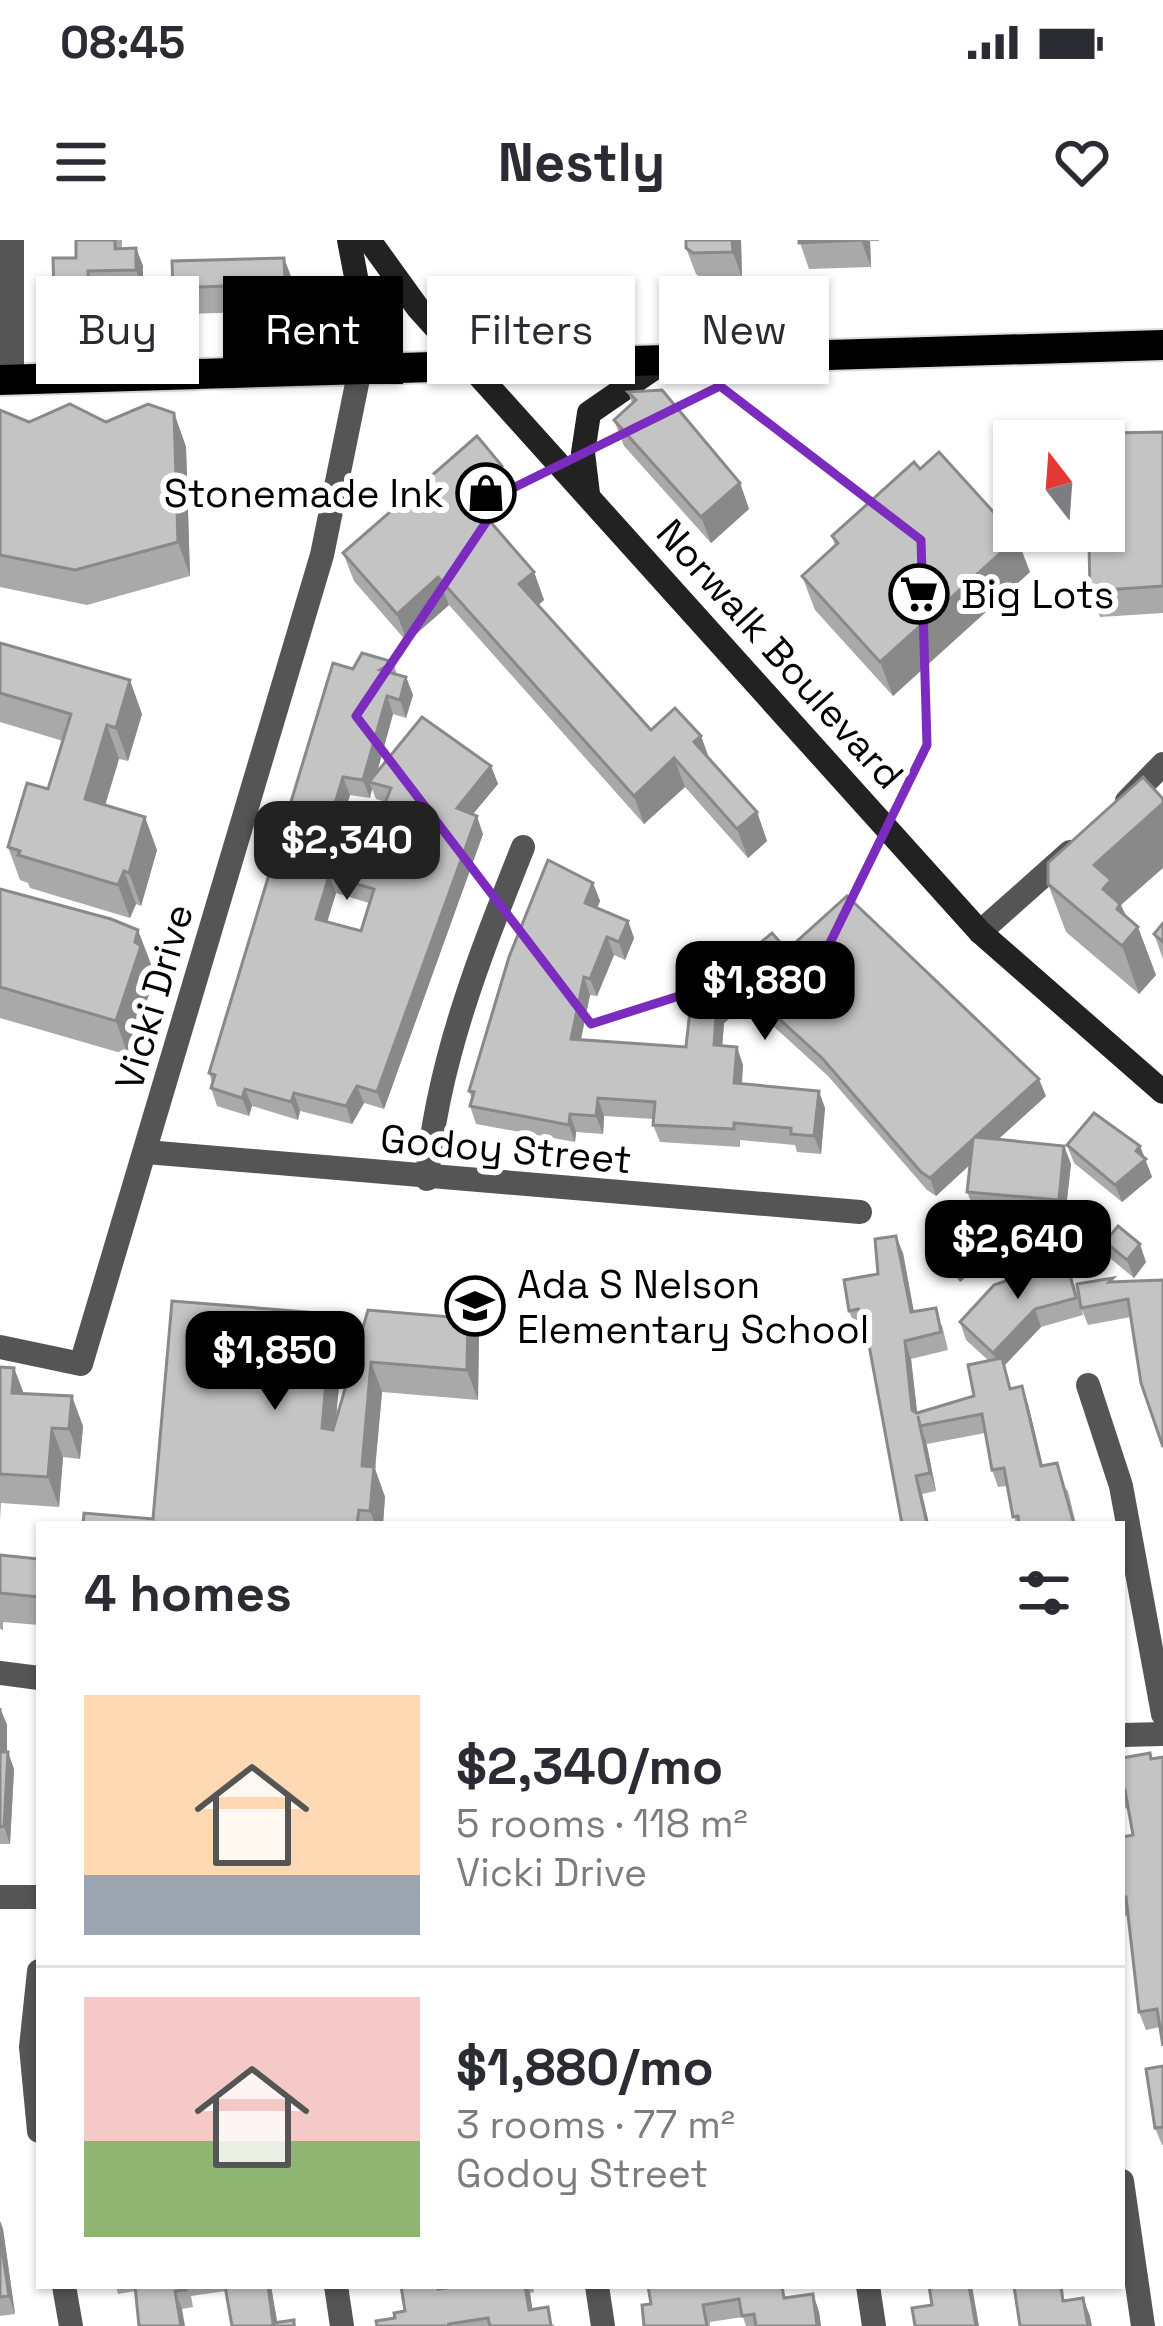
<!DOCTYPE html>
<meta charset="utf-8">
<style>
body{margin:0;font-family:"Space Grotesk",sans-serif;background:#f2f2f3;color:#2b2b33;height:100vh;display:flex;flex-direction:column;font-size:45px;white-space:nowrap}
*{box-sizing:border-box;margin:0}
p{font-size:39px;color:#7c7c81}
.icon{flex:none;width:66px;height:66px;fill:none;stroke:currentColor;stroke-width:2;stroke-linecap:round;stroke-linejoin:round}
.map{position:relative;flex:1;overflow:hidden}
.side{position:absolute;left:36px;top:1281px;width:1089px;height:768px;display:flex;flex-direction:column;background:#fff;border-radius:0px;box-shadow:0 3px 9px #0004}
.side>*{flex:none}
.banner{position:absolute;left:36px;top:36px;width:1092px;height:108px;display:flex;gap:24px}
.needle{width:78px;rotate:343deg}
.fabs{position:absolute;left:993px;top:180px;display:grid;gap:24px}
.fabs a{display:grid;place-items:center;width:132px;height:132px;border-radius:0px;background:#fff;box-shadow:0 3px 9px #0004;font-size:60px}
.price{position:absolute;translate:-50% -102px;padding:0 27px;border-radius:24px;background:#000;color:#fff;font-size:39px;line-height:78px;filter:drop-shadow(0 3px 6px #0008)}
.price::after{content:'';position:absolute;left:50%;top:72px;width:36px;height:27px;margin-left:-18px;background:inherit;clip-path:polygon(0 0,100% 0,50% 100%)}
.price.active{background:#222;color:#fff}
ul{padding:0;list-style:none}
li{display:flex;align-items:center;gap:36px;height:300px;padding:0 48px}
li+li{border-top:3px solid #e1e1e2}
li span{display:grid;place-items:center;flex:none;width:336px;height:240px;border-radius:0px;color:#555}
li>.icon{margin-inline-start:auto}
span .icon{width:144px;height:144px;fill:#fffc;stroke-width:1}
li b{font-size:51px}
h2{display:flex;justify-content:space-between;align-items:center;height:144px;padding:0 48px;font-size:51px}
.tag{padding:0 42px;border-radius:0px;background:#fff;box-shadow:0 3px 9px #0004;font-size:42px;line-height:108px}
.tag.active{background:#000;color:#fff}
.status{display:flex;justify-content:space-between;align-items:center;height:84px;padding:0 60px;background:#fff;direction:ltr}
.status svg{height:33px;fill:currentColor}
header{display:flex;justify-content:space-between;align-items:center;height:156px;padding:0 48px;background:#fff;font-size:54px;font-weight:700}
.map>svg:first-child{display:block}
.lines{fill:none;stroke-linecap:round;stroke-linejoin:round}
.primary-casing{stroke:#dbdbdb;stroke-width:34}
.street{stroke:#555;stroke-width:24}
.secondary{stroke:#222;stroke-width:24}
.primary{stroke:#000;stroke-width:30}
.wall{fill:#a9a9a9;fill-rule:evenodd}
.shaded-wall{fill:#898989}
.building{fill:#c4c4c4;stroke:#898989;stroke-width:3;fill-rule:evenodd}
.marked{fill:none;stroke:#7b2cbf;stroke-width:9;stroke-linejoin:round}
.labels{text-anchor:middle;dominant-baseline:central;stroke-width:12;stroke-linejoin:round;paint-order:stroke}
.poi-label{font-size:39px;fill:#000;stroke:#fff;text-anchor:start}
.street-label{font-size:39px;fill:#000;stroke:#fff}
</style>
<div class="status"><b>08:45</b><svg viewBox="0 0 49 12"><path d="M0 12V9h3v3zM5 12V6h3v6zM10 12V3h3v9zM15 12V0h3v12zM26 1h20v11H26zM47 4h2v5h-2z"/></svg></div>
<header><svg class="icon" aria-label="menu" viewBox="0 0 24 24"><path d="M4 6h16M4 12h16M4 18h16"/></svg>Nestly<svg class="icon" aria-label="heart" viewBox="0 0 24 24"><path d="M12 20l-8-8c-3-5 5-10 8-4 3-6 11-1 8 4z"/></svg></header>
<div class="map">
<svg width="1163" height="2086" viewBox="0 0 1163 2086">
<rect width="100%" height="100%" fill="#fff"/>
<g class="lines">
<g class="primary-casing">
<polyline id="primary" points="0,140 1163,105"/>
</g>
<g class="street">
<polyline points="12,0 12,140"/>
<polyline points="1127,561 1163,524"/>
<polyline points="980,692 1070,612"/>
<polyline points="146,912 860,972"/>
<path d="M427 939C437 822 480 715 523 607"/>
<polyline points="0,1107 81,1124 322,315 360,129"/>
<polyline points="1088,1145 1121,1246 1163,1474"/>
<polyline points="0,1433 39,1438"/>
<polyline points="1122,1495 1163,1494"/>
<polyline points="0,1657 39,1657"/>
<polyline points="39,1731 31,1807 39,1891"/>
<polyline points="1122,1941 1143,2086"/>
<polyline points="64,2046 71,2086"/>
<polyline points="336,2046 342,2086"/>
<polyline points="597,2046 603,2086"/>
<polyline points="868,2046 874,2086"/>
</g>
<g class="secondary">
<polyline points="369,0 418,68 980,692 1163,852"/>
<polyline points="290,131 351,90 357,42 349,0"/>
<polyline points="588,254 583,213 589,173 663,122"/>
</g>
<use href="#primary" class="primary"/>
</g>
<g class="wall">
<polygon points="76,0 122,0 122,9 136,8 143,26 143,48 94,49 95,73 60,73 54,55 76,18"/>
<polygon points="741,0 742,38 703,39 696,34 686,8"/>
<polygon points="799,0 879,0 879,1 870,1 871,27 809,29"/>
<polygon points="294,44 294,71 182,74 173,48"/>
<polygon points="628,152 740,243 749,269 711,303 624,206 614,180 632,163"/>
<polygon points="0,170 29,182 106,182 174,173 186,207 190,336 87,365 0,347"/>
<polygon points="1163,192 1163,373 1100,377 1090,351 1114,304"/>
<polygon points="502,226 513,254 486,277 534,332 544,360 538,365 651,490 701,496 709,518 757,572 767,601 748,618 685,547 644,584 449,365 407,402 354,341 343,313"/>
<polygon points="920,229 1030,332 893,456 815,370 802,336 835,306 832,296"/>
<polygon points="0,403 142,474 128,521 119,519 105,565 157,610 141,666 136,664 130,678 30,648 28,643 20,640 8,607 48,549 63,501 0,482"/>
<path d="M393 422 397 435 406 437 413 455 406 478 393 474 377 533 491 526 498 544 472 575 483 594 384 869 364 863 352 884 300 871 298 880 252 866 249 876 217 866 211 848 212 842 209 833 353 429ZM372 549 376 559 385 562 377 583 344 573 350 555 370 558ZM336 653 369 663 361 691 327 682Z"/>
<polygon points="593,643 600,661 597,668 628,681 634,698 625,720 614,715 597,756 590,755 581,800 686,807 691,761 787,710 1046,856 998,899 1064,906 1071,924 1065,977 974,969 967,952 970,925 936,956 927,950 828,836 748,763 724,783 722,806 743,825 742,844 825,868 821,914 797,912 795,905 740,900 740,907 660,902 653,885 654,879 604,876 603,894 576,892 575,902 476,884 470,866 472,859 469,851"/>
<polygon points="1048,644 1121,665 1156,735 1139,754 1066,692"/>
<polygon points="0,649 151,724 149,729 154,740 128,815 0,778"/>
<polygon points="1163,683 1163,719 1154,694"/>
<polygon points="1067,905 1140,906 1152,937 1122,962 1074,923"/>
<polygon points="1105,1002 1146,1022 1134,1038 1111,1019"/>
<polygon points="942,1009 978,1027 960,1042 948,1027"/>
<polygon points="903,1013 914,1072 942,1085 948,1110 911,1119 917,1173 974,1156 989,1121 966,1100 960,1082 1054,1028 1075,1045 1083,1075 1041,1087 1004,1126 1011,1148 1028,1164 1043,1226 1068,1251 1076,1284 1016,1284 1007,1246 998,1247 992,1230 985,1193 927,1204 926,1201 936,1251 922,1254 929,1284 866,1090 864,1087 856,1088 849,1071 878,1034"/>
<polygon points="1163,1040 1131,1077 1088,1085 1081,1068 1114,1042"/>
<polygon points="468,1066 479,1095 478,1160 382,1152 375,1229 385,1257 383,1284 83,1284 153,1279 343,1104 336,1178 368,1070 450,1077"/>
<polygon points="0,1127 14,1128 24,1154 83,1186 80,1219 63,1217 59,1267 1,1263 0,1280"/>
<polygon points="0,1315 39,1319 39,1385 3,1382 3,1390 0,1389"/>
<polygon points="0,1468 7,1485 7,1512 14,1529 10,1604 0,1604"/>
<polygon points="1150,1513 1152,1519 1163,1517 1163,1806 1160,1787 1146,1790 1139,1772 1128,1675 1125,1676 1122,1666 1122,1597 1133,1595 1128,1568 1122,1569 1122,1518"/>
<polygon points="1163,1826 1163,1905 1162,1905 1155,1888"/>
<polygon points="0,1981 3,1989 15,2074 0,2076 0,2086"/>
<polygon points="116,2046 271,2046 277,2083 294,2080 296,2086 232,2086 226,2051 191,2056 193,2067 182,2069 135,2051 118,2054"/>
<polygon points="401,2046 441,2046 441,2049 461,2046 533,2046 534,2052 530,2053 532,2070 555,2086 377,2086 405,2071"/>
<polygon points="648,2046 787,2058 813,2054 819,2072 821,2086 746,2086 743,2077 710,2082 710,2086 644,2086 651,2064"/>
</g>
<g class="shaded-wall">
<polygon points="732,0 741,0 742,38 733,12"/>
<polygon points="861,0 870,1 871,27"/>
<polygon points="136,8 143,26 143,48 136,30"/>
<polygon points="284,18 294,44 294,71 285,44"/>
<polygon points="88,31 94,49 95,73 88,55"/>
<polygon points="174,173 186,207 190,336 178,302"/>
<polygon points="502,226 513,254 478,284 468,256"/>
<polygon points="740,243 749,269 711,303 701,277"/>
<polygon points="1017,298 1030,332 893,456 880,422"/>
<polygon points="534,332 544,360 529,373 519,344"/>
<polygon points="438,337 449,365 407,402 397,374"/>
<polygon points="406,437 413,455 406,478 400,460"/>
<polygon points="130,440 142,474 128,521 116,488"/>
<polygon points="387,456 393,474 374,543 369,542 372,549 370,558 363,540"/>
<polygon points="107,485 119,519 97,592 85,559"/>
<polygon points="701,496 711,524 694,502"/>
<polygon points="674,518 685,547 644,584 634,556"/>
<polygon points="491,526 498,544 463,586 457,568"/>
<polygon points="343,537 350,555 340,587 333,570"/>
<polygon points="1163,563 1163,628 1121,665 1132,694 1138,687 1156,735 1139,754 1094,625"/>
<polygon points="757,572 767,601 748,618 737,589"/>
<polygon points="477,576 483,594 384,869 377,852"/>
<polygon points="145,577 157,610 141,666 129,633"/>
<polygon points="124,631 136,664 130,678 118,645"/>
<polygon points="329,636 336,653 323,696 316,679"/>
<polygon points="593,643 600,661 592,680 585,663"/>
<polygon points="628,681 634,698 625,720 619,702"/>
<polygon points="138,690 151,724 149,729 154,740 128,815 116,781"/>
<polygon points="607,697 614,715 597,756 590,739"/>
<polygon points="584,737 590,755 577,817 571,799"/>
<polygon points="742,745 748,763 724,783 721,823 714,805 717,765"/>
<polygon points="737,807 743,825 740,861 734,843"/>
<polygon points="1039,839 1046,856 981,915 975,897"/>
<polygon points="357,846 364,863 352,884 346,866"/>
<polygon points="245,849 252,866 249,876 242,858"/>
<polygon points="819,851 825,868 821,914 814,896"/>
<polygon points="294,853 300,871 298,880 291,862"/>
<polygon points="598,858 604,876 603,894 596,876"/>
<polygon points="570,874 576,892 575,902 569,885"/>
<polygon points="973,899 979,916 936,956 930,938"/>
<polygon points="1064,906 1071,924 1065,977 1059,960"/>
<polygon points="1140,906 1152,937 1122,962 1115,945"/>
<polygon points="896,996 903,1013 917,1090 911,1072"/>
<polygon points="1140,1004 1146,1022 1134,1038 1127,1020"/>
<polygon points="972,1009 978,1027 960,1042 954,1024"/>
<polygon points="468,1066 479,1095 478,1160 467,1130"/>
<polygon points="1035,1069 1041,1087 1004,1126 1016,1166 993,1113"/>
<polygon points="332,1074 343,1104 332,1218 322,1188"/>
<polygon points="905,1101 911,1119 919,1188 912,1170"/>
<polygon points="371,1122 382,1152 375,1229 385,1257 383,1284 375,1284 370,1271 362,1226"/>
<polygon points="14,1128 25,1157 12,1153"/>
<polygon points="1022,1146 1028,1164 1047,1244 1041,1226"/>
<polygon points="72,1156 83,1186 80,1219 69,1189"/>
<polygon points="920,1186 926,1201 936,1251 930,1233"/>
<polygon points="52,1188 63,1217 59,1267 48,1237"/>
<polygon points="916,1236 922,1254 929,1284 927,1284"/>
<polygon points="0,1468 7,1485 7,1517 8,1512 14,1529 10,1604 4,1586"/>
<polygon points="0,1981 3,1989 15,2074 9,2056 0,1995"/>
<polygon points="268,2046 271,2046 278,2086 274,2086"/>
<polygon points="525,2046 527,2046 530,2053 535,2086 529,2070"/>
<polygon points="969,2046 972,2046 979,2086 976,2086"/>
<polygon points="175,2051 182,2069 185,2086 181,2086"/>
<polygon points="813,2054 819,2072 821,2086 817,2086"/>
<polygon points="1083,2058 1090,2076 1092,2086 1088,2086"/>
</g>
<g class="building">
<polygon points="76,0 115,0 115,9 136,8 136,30 88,31 88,55 54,55 53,18 76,18"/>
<polygon points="686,0 732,0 733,12 693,13 686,8"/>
<polygon points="799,0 861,0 799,3"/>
<polygon points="284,18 285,44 173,48 172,21"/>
<polygon points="662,150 740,243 701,277 614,180 636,160 628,152"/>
<polygon points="70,164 106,182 148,164 174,173 178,302 75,330 0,315 0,170 29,182"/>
<polygon points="1163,192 1163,346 1090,351 1089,304 1114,304 1111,193"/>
<polygon points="477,196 502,226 468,256 534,332 519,344 651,490 675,468 701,496 694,502 757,572 737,589 674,518 634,556 438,337 397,374 343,313"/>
<polygon points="939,212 1017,298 880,422 802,336 838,303 832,296 914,222 920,229"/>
<polygon points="0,403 130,440 116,488 107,485 85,559 145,577 129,633 124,631 118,645 18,615 20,611 8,607 27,543 48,549 71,474 0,453"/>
<path d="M362 413 393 422 380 430 406 437 400 460 387 456 363 540 343 537 333 570 377 583 391 548 369 542 422 477 491 526 457 568 477 576 377 852 357 846 346 866 294 853 291 862 245 849 242 858 211 848 215 835 209 833 333 423 353 429ZM329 636 374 649 361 691 316 679Z"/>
<polygon points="1143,537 1163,559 1163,563 1094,625 1111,640 1103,649 1120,664 1117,669 1138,687 1122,706 1048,644 1048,623"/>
<polygon points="548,620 593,643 585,663 628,681 619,702 607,697 590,739 584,737 571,799 686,807 691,761 772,693 787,710 847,656 1039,839 975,897 1064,906 1059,960 967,952 973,899 930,938 921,932 822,818 742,745 717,765 714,805 737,807 734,843 819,851 814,896 791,894 791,888 734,883 734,889 653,885 655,862 598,858 596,876 570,874 569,885 470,866 474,852 469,851 509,717"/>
<polygon points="0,649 111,679 138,690 135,702 141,706 116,781 0,747"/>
<polygon points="1163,683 1163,702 1154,694"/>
<polygon points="1094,873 1140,906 1136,911 1146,919 1115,945 1067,905"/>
<polygon points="1118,986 1140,1004 1127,1020 1105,1002"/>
<polygon points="960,994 972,1009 954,1024 942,1009"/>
<polygon points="896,996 911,1072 936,1068 941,1092 905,1101 912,1170 917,1173 974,1156 968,1125 1002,1118 1010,1149 1022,1146 1041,1226 1057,1223 1074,1284 1019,1284 1018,1276 1013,1277 1004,1228 992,1230 982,1174 920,1186 918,1176 930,1233 916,1236 927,1284 902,1284 864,1078 858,1069 849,1071 844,1040 878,1034 875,999"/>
<polygon points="1050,1017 1053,1028 1068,1027 1076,1058 1035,1069 993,1113 960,1082 994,1045 1033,1031 1031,1022"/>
<polygon points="1113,1038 1109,1042 1163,1040 1163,1207 1141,1143 1128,1059 1081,1068 1077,1044"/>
<polygon points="172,1061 332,1074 322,1188 333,1190 368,1070 450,1077 451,1065 468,1066 467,1130 371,1122 362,1226 374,1227 370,1271 359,1270 357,1284 83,1284 84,1273 153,1279"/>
<polygon points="0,1127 14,1128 12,1153 72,1156 69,1189 52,1188 48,1237 0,1234"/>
<polygon points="0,1315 39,1319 39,1357 0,1353"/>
<polygon points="0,1468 1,1512 8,1512 4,1586 0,1587"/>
<polygon points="1150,1513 1151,1519 1163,1517 1163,1806 1157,1769 1139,1772 1126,1657 1122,1657 1122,1597 1133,1595 1125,1550 1122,1550 1122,1518"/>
<polygon points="1163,1826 1163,1887 1155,1888 1146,1829"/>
<polygon points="0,1995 9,2056 0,2057"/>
<polygon points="135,2046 186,2046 186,2050 175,2051 181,2086 139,2086"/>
<polygon points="225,2046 268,2046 273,2083 294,2080 294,2086 232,2086"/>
<polygon points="401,2046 437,2046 438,2049 461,2046 525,2046 529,2070 548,2067 551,2086 490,2086 488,2078 449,2084 450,2086 377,2086 376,2081 395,2078 394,2073 405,2071"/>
<polygon points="648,2046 782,2046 784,2058 813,2054 817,2086 756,2086 754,2074 742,2076 739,2059 703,2065 707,2086 644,2086 642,2065 651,2064"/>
<polygon points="929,2046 969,2046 976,2086 915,2086 912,2068 932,2065"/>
<polygon points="1014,2046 1061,2046 1063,2061 1083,2058 1088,2086 1020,2086"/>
</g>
<path class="marked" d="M720 146 921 300 927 505 827 709 591 784 356 476 507 251Z"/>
<defs>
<g id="shop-ring" transform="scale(3)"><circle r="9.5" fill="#fff" stroke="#000" stroke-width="1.5"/><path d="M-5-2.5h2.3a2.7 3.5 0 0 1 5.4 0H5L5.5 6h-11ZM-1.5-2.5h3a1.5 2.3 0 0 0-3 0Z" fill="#000"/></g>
<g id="supermarket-ring" transform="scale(3)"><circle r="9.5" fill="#fff" stroke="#000" stroke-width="1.5"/><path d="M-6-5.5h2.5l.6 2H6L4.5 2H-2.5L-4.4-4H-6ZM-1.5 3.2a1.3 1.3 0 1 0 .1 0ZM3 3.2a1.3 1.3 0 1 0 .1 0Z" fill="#000"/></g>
<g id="school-ring" transform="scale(3)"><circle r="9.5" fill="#fff" stroke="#000" stroke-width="1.5"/><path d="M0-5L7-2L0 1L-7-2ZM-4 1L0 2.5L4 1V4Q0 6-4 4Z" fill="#000"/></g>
</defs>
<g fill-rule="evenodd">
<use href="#shop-ring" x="486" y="253"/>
<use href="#supermarket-ring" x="919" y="354"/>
<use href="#school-ring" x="475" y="1066"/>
</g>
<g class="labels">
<g class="poi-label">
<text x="444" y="253" text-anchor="end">Stonemade Ink</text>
<text x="961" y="354">Big Lots</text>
<text x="517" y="1044">Ada S Nelson<tspan x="517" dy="45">Elementary School</tspan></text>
</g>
<g class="street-label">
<text transform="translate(780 414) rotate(48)">Norwalk Boulevard</text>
<text transform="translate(154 757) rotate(-74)">Vicki Drive</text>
<text transform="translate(506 909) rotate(5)">Godoy Street</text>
</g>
</g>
</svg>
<div class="fabs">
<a><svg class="needle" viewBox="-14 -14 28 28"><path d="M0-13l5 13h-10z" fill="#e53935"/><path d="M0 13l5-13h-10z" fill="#7c7c81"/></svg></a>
</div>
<b class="price active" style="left:347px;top:663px">$2,340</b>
<b class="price" style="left:765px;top:803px">$1,880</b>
<b class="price" style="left:1018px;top:1062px">$2,640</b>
<b class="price" style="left:275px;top:1173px">$1,850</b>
<div class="banner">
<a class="tag">Buy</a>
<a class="tag active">Rent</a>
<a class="tag">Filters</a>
<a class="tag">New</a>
</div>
<section class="side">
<h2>4 homes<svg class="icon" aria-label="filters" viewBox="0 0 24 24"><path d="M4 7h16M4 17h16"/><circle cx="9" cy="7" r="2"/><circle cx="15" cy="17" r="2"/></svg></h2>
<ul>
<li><span style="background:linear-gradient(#ffd9b3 75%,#9aa5b1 0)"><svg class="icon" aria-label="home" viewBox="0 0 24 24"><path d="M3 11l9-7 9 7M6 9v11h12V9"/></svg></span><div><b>$2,340/mo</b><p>5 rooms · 118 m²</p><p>Vicki Drive</p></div></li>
<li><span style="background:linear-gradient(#f6c9c9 60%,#8fb573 0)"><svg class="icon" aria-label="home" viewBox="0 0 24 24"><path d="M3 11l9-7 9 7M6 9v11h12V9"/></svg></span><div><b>$1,880/mo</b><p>3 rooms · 77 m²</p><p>Godoy Street</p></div></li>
</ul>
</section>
</div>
